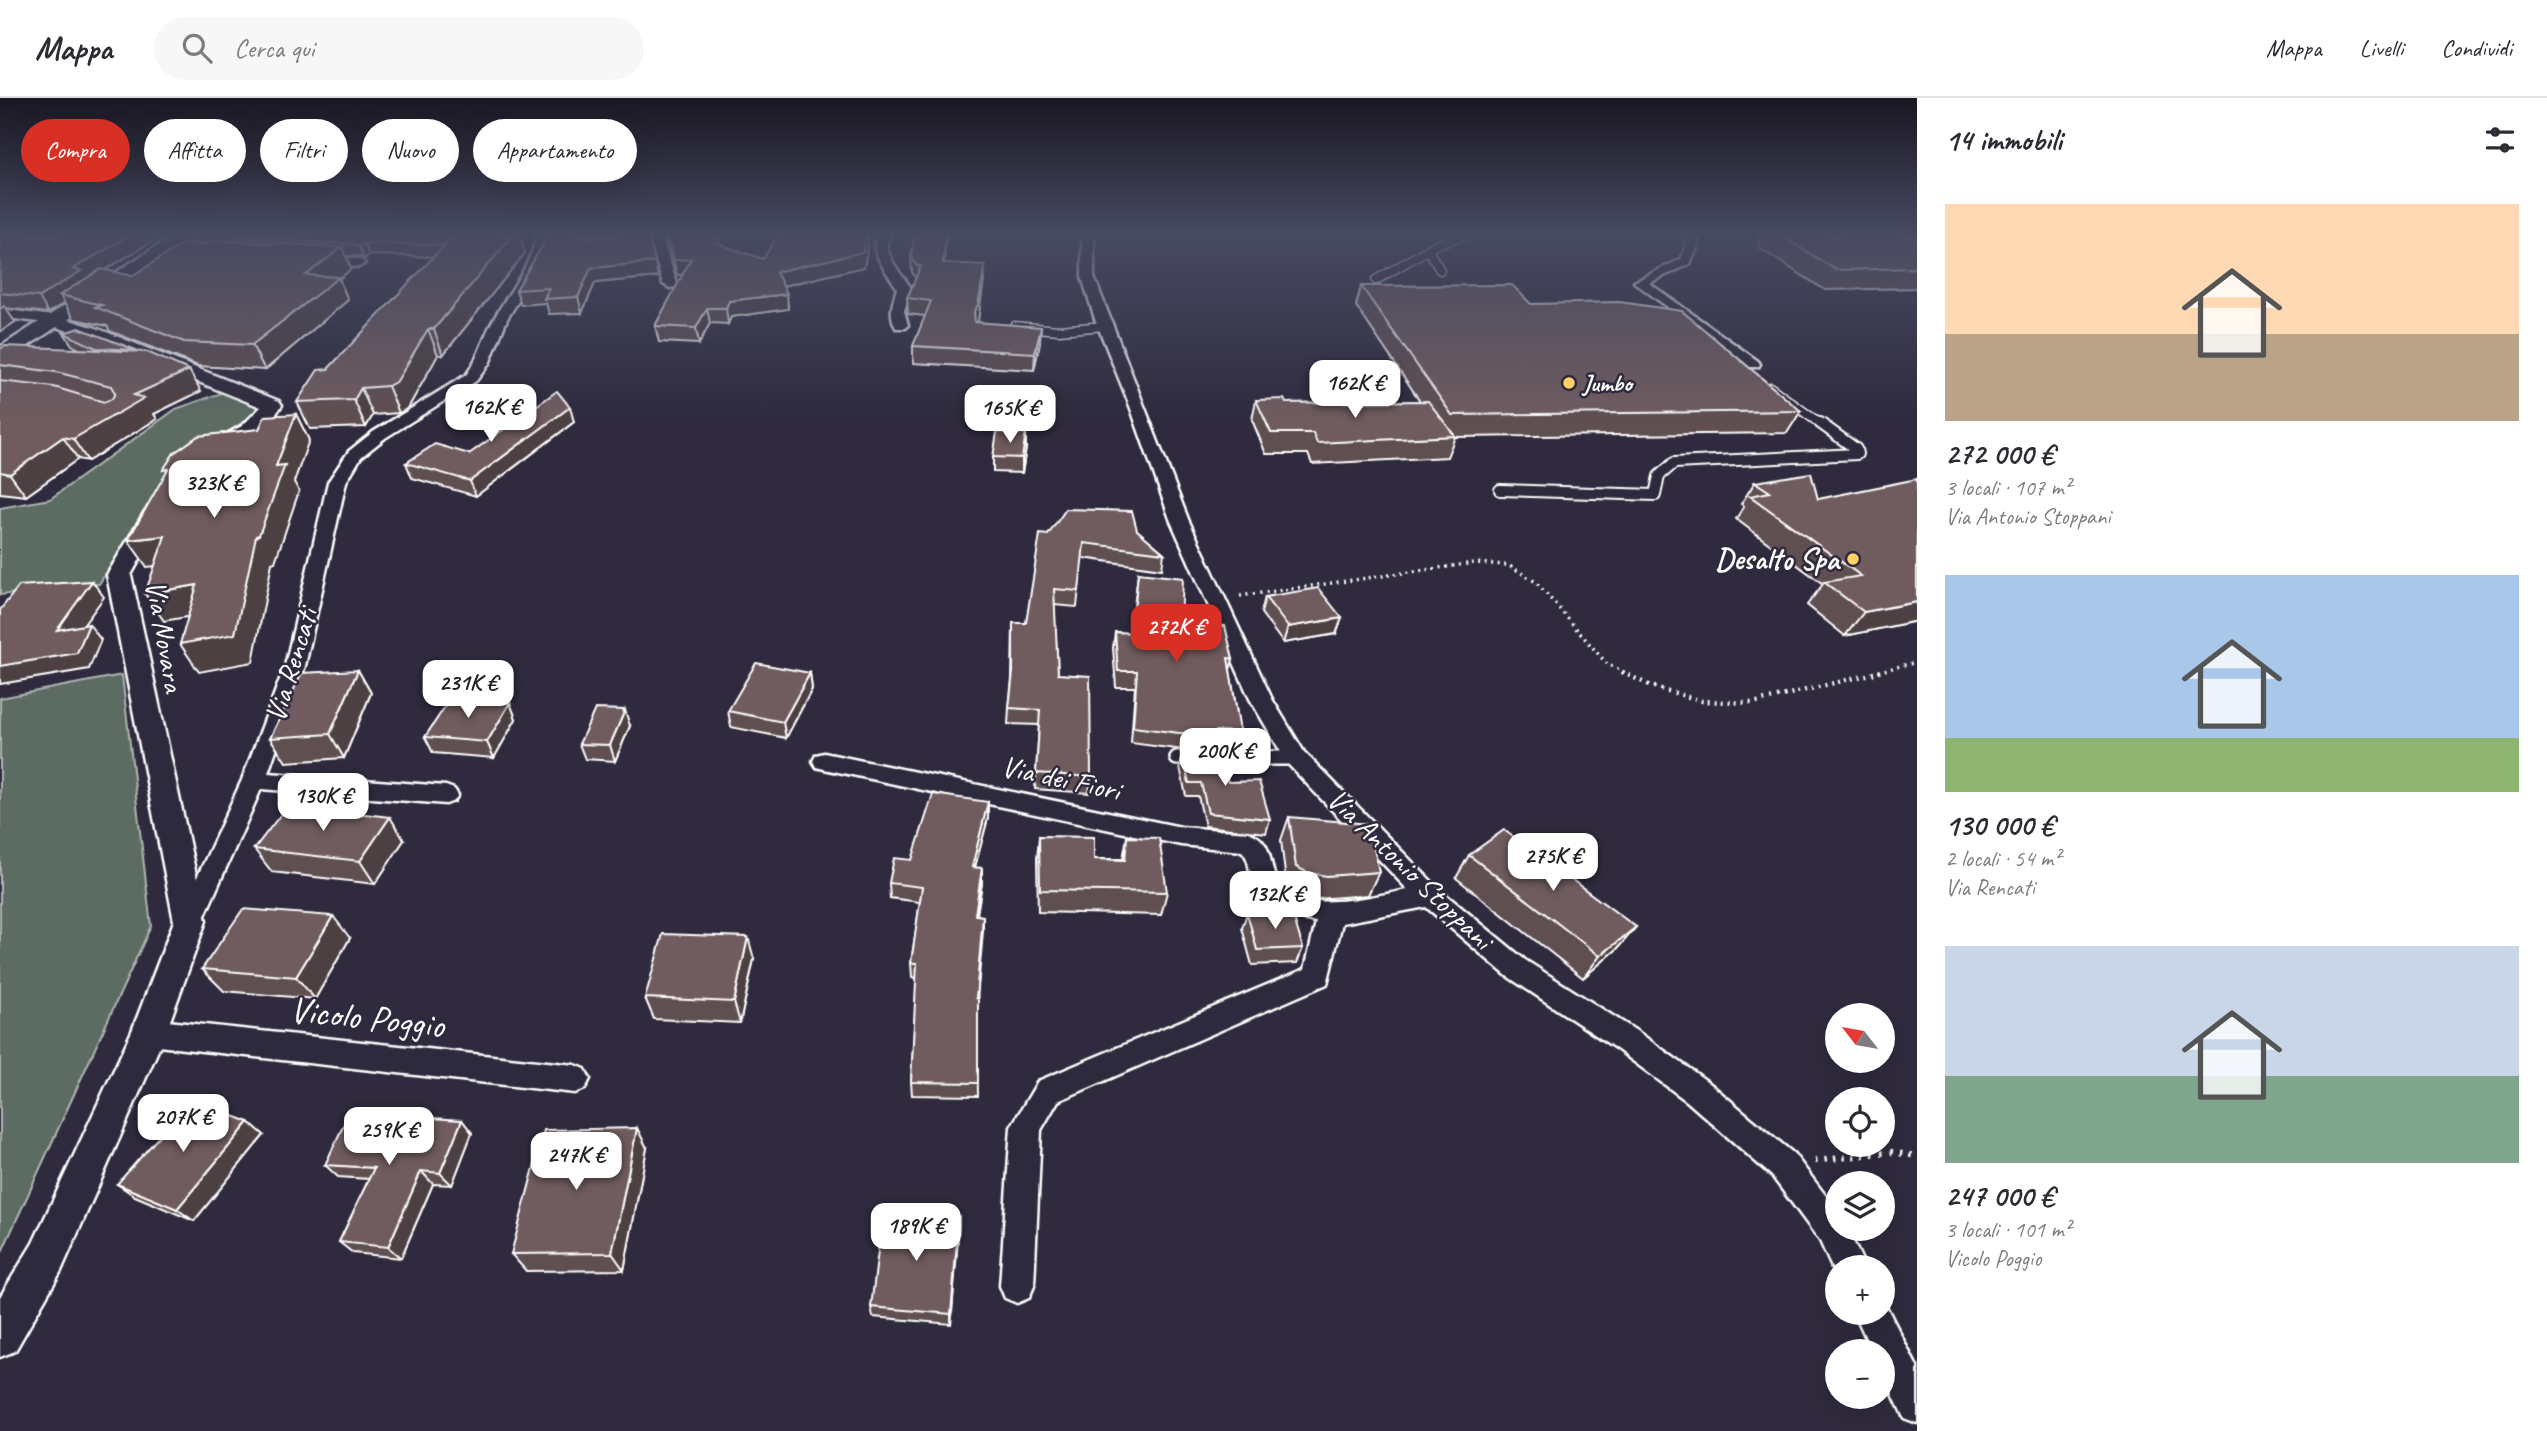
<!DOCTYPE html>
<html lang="it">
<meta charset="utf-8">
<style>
body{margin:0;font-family:Caveat,sans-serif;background:#f7f7f7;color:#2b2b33;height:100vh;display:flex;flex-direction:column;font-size:26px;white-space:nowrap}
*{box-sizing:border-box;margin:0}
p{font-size:23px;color:#7c7c81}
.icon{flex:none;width:38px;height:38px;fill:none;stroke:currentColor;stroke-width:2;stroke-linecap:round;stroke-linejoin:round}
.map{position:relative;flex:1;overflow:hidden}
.drawer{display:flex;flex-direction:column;background:#fff;width:630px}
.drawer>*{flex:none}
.top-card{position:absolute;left:21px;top:21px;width:665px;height:63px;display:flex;gap:14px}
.needle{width:46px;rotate:301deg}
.buttons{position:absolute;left:1825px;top:905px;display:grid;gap:14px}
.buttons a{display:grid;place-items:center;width:70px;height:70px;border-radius:50%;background:#fff;box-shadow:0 7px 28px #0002;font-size:35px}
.price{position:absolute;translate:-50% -60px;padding:0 16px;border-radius:14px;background:#fff;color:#222;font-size:23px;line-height:46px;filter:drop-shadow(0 2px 4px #0008)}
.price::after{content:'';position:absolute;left:50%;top:42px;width:21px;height:16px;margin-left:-10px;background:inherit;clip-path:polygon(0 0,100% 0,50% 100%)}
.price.active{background:#d93025;color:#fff}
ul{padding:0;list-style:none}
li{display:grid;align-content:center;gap:14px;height:371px;padding:0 28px}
li span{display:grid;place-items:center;height:217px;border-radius:0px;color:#555}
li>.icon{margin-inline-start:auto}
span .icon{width:126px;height:126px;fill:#fffc;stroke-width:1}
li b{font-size:30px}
h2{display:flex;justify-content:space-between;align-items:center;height:84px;padding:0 28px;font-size:30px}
.tag{padding:0 24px;border-radius:32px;background:#fff;box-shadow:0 7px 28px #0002;font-size:24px;line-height:63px}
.tag.active{background:#d93025;color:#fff}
header{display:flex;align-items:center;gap:42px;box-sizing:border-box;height:98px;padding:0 35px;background:#fff;border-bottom:2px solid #e1e1e2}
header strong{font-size:33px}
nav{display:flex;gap:38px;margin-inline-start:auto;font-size:24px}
.search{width:490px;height:63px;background:#f7f7f7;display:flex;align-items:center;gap:18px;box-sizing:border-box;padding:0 24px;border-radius:38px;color:#7c7c81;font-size:26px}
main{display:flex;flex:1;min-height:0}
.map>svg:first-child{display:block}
.green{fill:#5d6c63;stroke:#aeb6b1;stroke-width:2}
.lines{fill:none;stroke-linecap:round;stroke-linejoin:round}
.service-far2-casing{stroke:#fff;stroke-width:11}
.service-far1-casing{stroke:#fff;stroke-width:14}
.service-casing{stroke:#fff;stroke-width:18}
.minor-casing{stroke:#fff;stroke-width:5}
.tertiary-casing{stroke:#fff;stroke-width:5}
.secondary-casing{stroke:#fff;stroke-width:5}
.path-far2{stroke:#fff;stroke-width:3.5;stroke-dasharray:2 4.5;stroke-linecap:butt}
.path-far1{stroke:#fff;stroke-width:4.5;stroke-dasharray:2 5;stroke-linecap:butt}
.path{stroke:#fff;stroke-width:6;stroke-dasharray:2.5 7;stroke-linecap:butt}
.service-far2{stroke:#2f2a3d;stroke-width:8}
.service-far1{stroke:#2f2a3d;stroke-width:10}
.service{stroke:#2f2a3d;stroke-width:13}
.minor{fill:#2f2a3d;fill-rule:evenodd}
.tertiary{fill:#2f2a3d;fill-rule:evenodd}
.secondary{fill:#2f2a3d;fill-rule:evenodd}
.wall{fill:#604f51;stroke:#fff;stroke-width:2}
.shaded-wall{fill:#4e4042;stroke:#fff;stroke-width:2}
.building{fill:#705c5e;stroke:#fff;stroke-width:2}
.poi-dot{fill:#ffd166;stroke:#2f2a3d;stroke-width:2.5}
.labels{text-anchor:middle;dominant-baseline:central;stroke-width:5;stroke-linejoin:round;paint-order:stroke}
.far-poi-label{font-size:24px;font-weight:bold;fill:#fff;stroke:#2f2a3d;text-anchor:start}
.poi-label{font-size:30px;font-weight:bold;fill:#fff;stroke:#2f2a3d;text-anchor:end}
.street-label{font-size:30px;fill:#fff;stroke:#2f2a3d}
.near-street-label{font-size:37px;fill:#fff;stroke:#2f2a3d}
</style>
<header>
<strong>Mappa</strong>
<div class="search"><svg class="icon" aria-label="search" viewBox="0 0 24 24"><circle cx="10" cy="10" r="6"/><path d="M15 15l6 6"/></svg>Cerca qui</div>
<nav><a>Mappa</a><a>Livelli</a><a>Condividi</a></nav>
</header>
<main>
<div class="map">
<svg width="1917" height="1333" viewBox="0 0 1917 1333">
<rect width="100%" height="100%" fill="#2f2a3d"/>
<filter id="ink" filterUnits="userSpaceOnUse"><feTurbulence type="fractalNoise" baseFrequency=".0143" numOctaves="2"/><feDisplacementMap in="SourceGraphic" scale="14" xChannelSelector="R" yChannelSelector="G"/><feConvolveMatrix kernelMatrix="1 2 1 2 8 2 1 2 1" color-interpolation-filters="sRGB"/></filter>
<g filter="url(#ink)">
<g class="green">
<polygon points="224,294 264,310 196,355 163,386 99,486 0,497 0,410 50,401 176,311"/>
<polygon points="122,577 151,828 0,1158 0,600"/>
</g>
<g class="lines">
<g class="service-far2-casing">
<g id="service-far2">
<polyline points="1428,152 1440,172"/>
<polyline points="1376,182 1437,146 1466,137"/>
<polyline points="1014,228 1059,232 1104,228"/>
<polyline points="1770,289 1822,327"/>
</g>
</g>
<g class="service-far1-casing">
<polyline id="service-far1" points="1500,392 1655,397 1659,378 1674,365 1857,356 1856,351 1820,325"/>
</g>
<g class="service-casing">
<polyline id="service" points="1177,660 1296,660"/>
</g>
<g class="minor-casing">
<g id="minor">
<path d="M537 137H549L544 161 507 221 489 266 476 283 385 340 361 359 346 384 305 568 268 675 446 688 454 691 458 697 454 703 446 706 261 691 199 831 190 834 181 831 177 823 242 682 285 568 328 384 349 353 373 334 466 277C480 259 483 238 495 219 511 190 530 170 537 137Z"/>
<polygon points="649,137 661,137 677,186 675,189 670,190 663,186"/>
<path d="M878 137H890C879 153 902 176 911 190L904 213 908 227 906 230H896C888 215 893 205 897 190 889 176 867 153 878 137Z"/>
<path d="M1082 137H1094V179L1188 421 1272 601 1304 654 1439 791 1525 862 1638 934 1708 984 1794 1056 1838 1114V1130H1847L1865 1169H1838L1837 1181 1820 1143 1772 1078 1688 1004 1618 952 1507 878 1426 809 1342 825 1327 886 1058 1003 1041 1032 1034 1188 1029 1200 1017 1205 1005 1200 1000 1188 1011 1029 1038 983 1305 871 1316 824C1288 818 1257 812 1251 779 1249 770 1249 760 1242 753L1181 747 824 671 816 669 813 663 816 657 824 655 1181 729 1248 734C1273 743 1268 762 1276 782 1293 820 1377 797 1408 792L1288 666 1250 601 1170 421 1130 308 1095 221 1082 179Z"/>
<polygon points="1682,137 1694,137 1699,145 1690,166 1649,185 1758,263 1760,266 1758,269 1748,269 1634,184 1681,161 1687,145"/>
<polygon points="319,159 359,161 365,165 359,169 315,166 313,163"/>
<polygon points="0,211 53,218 60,222 53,226 0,219"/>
<polygon points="149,921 575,967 585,971 590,981 585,991 575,995 149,947 139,943 135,934 139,925"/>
<polygon points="1883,1202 1917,1269 1917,1325 1904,1320 1883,1275 1883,1253 1872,1253 1854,1214 1883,1214"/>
</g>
</g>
<g class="tertiary-casing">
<g id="tertiary">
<path d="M53 217 96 230 279 303 282 307C270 327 236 358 211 352L208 348 211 344 242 328 261 309 84 238 47 226 45 222 47 218Z"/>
<polygon points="153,411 161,413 164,418 131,477 206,823 166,934 61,1173 15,1253 0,1259 0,1199 33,1145 132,933 174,823 107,477 145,413"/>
</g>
</g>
<g class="secondary-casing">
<polygon id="secondary" points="174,137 195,137 7,262 0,264 0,249"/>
</g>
<g class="path-far2">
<polyline points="1240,498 1474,465 1508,467 1536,484 1607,566 1626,575"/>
<polyline points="1872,575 1917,564"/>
</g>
<polyline class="path-far1" points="1622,574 1651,588 1702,603 1753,605 1879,574"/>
<polyline class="path" points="1815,1063 1891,1054 1917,1058"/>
<use href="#service-far2" class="service-far2"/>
<use href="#service-far1" class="service-far1"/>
<use href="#service" class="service"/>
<use href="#minor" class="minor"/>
<use href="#tertiary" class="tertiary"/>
<use href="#secondary" class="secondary"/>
</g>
<g class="wall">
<polygon points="0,137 162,137 105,172 132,178 205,146 234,143 233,140 520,137 525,155 443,257 438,257 408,310 399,315 373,317 366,329 310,331 297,304 434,159 369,157 364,161 359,158 346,158 351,171 339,181 348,202 265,272 198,268 110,233 107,228 74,221 64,205 48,215 5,210 15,224 0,234"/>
<polygon points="664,137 719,137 719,146 763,161 868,137 868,147 864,169 783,188 787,196 788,211 731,219 728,226 710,225 699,246 659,244 655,228 683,177 677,177"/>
<polygon points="915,137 946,137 944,165 984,182 977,224 1040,245 1034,272 913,265 913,248 925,218 908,216 907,200 916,181 912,174 911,159"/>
<polygon points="1759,137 1917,137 1917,190 1825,192 1759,150"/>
<polygon points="542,148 655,164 658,179 595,185 582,215 549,216 546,205 521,207 516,192"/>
<polygon points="1361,188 1531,206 1801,313 1787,335 1455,339 1447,359 1312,366 1308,356 1266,356 1252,322 1256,302 1286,305 1420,303 1356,208"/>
<polygon points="64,235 136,252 137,254 189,272 201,293 154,316 157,321 88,363 78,361 26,398 0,395 0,251 81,252 72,247"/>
<polygon points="574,324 476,398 412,380 406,365 469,356"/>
<polygon points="1026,350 1022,375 993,374 993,359"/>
<polygon points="1755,384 1818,401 1917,523 1845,538 1807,507 1823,486 1736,421 1744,408 1741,406"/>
<polygon points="1137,432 1164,455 1162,471 1082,460 1077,509 1054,507 1058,576 1091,679 1089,695 1035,691 1039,627 1008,626 1009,610 1012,580 1013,525 1026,525 1048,437"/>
<polygon points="1138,475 1181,526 1233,561 1230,572 1240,634 1236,650 1213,649 1213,651 1176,651 1131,645 1135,589 1116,589 1113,550 1115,534 1131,535"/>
<polygon points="1265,499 1342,520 1336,536 1283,545 1261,515"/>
<polygon points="358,572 371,595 344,660 286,664 270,640"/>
<polygon points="810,575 812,591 786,640 731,629 728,613"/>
<polygon points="510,605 516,621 494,660 433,655 425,639"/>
<polygon points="630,628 615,663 585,661 579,646"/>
<polygon points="1183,656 1228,684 1270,721 1266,735 1205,728 1198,698 1186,698 1180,669"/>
<polygon points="988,704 988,720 975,769 982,785 977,817 983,818 977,900 978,998 912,997 911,984 917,880 912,879 911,865 920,804 890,800 889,785 912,762"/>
<polygon points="1289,719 1379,774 1368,797 1317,801 1300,798 1287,792 1281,742"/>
<polygon points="1039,738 1094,761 1123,761 1127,739 1167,794 1161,817 1038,814 1037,761"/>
<polygon points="404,742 375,786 272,774 254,751"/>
<polygon points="1469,757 1636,829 1617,851 1583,880 1456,780"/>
<polygon points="1247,815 1303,850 1297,865 1252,867 1242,830"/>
<polygon points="350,840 315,901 224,893 202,871"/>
<polygon points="754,861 740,925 654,921 645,900"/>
<polygon points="462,1022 472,1035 452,1087 433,1086 401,1160 353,1155 339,1144 369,1081 338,1079 325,1067"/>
<polygon points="249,1024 264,1037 194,1123 135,1098 117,1086"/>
<polygon points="647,1050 624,1172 526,1173 511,1156"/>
<polygon points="959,1119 951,1226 873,1219 871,1209"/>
</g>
<g class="shaded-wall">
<polygon points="130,137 162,137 87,183 60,197 64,205 48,215 39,199 73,171"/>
<polygon points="513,137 520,137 525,155 443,257 434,231"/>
<polygon points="716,137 719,137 720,140 717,160 715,145"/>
<polygon points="861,137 868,137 868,147 864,169 778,189 776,174"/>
<polygon points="945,137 946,137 943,180 943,165"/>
<polygon points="364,145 369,157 364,161 359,149"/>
<polygon points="342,149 351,171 339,181 348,202 265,272 252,247 306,177"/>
<polygon points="691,161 694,176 677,177 674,162"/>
<polygon points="655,164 658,179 595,185 582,215 578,199 591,170"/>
<polygon points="985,167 984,182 978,223 974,228 974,213"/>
<polygon points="787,196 788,211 731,219 728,226 726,210 729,203"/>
<polygon points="4,208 15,224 0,234 0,211"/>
<polygon points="707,210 710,225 699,246 696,230"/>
<polygon points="1041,229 1040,245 1034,272 1035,255"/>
<polygon points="428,231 438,257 408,310 399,315 388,288"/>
<polygon points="189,272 201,293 154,316 157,321 88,363 73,341 134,297"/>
<polygon points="361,290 373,317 366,329 354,302"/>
<polygon points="570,309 574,324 476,398 470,383"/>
<polygon points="296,316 309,342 294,384 299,393 275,464 272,465 253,564 199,574 180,546 256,438 276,368"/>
<polygon points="1026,335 1026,350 1022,375 1022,360"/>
<polygon points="63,339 78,361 26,398 10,376"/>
<polygon points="165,438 182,465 147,469 128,442"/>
<polygon points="92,483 104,499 69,547 57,532"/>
<polygon points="197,487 215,514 164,523 145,496"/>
<polygon points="1917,504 1917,523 1845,538 1864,514"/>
<polygon points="1342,520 1336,536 1283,545 1288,529"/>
<polygon points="89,526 101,542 89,571 0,586 0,568"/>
<polygon points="358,572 371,595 344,660 330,636"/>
<polygon points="810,575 812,591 786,640 783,624"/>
<polygon points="510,605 516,621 494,660 487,644"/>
<polygon points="625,612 630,628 615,663 610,647"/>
<polygon points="988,704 988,720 971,784 972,769"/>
<polygon points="390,719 404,742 375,786 360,763"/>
<polygon points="982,770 982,785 974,832 975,817"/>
<polygon points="333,818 350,840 315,901 296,879"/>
<polygon points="983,818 983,833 976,914 976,900"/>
<polygon points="1636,829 1617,851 1583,880 1600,858"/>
<polygon points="748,839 754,861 740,925 734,904"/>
<polygon points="462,1022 472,1035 452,1087 440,1075"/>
<polygon points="249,1024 264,1037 194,1123 177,1111"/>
<polygon points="637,1030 647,1050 624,1172 612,1155"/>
<polygon points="421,1073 433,1086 401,1160 388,1149"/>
<polygon points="959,1119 959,1130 951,1226 951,1216"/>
</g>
<g class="building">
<polygon points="0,137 130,137 73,171 81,173 39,199 0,195"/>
<polygon points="237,137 454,137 445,147 364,145 359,149 354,146 233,140"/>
<polygon points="454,137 513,137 434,231 428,231 397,283 388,288 361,290 354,302 297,304 318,272 328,271"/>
<polygon points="547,137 583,137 591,140 591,137 648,137 655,164 591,170 578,199 544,201 549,190 516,192 542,148"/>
<polygon points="666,137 716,137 715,145 763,161 778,137 866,137 863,154 776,174 787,196 729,203 726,210 707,210 696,230 655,228 691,161 674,162"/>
<polygon points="915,137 945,137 943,165 985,167 978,207 974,213 975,224 1041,229 1035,255 913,248 931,203 907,200 921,168 917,168 911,159"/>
<polygon points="1780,137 1917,137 1917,170 1836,172"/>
<polygon points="210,142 342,149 306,177 339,179 252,247 184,244 95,209 102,207 60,197 101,171 132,178 184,145 205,146"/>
<polygon points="1512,187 1531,206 1620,204 1682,213 1801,313 1452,317 1361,188"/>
<polygon points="79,230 136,252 96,250 64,235"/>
<polygon points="5,248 147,254 189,272 134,297 144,300 73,341 63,339 10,376 0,374 0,283 54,289 104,304 112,301 115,295 111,288 56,274 0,267 0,251"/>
<polygon points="557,293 570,309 470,383 406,365 435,346 469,356"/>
<polygon points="1284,301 1286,305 1428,303 1455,338 1317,345 1313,335 1271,335 1256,302"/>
<polygon points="296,316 276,368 285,367 259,437 256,438 235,536 180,546 197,487 145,496 165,438 128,442 168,371 163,372 174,355 198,338 259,331 265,318"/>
<polygon points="997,334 1026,335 1022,360 993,359"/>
<polygon points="1811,375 1818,401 1917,381 1917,504 1864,514 1824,484 1861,478 1750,398 1770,394 1755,384"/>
<polygon points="1066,411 1132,413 1137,432 1164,455 1084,445 1079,493 1054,491 1058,576 1090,578 1091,679 1036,675 1040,612 1009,610 1013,574 1013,525 1026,525 1040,436 1048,437"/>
<polygon points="1138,475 1183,480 1181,526 1225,528 1233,561 1228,560 1240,634 1216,633 1217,635 1179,635 1133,629 1137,573 1118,573 1115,534 1132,535"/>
<polygon points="92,483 57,532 89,526 77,555 0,568 0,512 19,488"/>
<polygon points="1318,490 1342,520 1288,529 1265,499"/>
<polygon points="756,565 810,575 783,624 728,613"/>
<polygon points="358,572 330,636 270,640 302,575"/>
<polygon points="450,601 510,605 487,644 425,639"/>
<polygon points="595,611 625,612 610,647 579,646"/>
<polygon points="1183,656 1221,656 1228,684 1259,683 1270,721 1208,715 1201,685 1189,685"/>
<polygon points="933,696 988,704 972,769 982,770 975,817 983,818 976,900 978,900 978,985 911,984 917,865 911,865 922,789 889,785 894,760 912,762"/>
<polygon points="288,707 390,719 360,763 254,751"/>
<polygon points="1289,719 1369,726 1379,774 1327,778 1309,775 1296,769"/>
<polygon points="1504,732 1636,829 1600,858 1469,757"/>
<polygon points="1039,738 1094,739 1094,761 1125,762 1127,739 1159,740 1167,794 1040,792"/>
<polygon points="243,811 333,818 296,879 202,871"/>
<polygon points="1292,814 1303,850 1257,852 1247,815"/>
<polygon points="663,836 748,839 734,904 645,900"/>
<polygon points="191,1002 249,1024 177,1111 117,1086"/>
<polygon points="349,1015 462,1022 440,1075 421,1073 388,1149 339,1144 374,1070 325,1067"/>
<polygon points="637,1030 612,1155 511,1156 544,1032"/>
<polygon points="883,1113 959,1119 951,1216 871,1209"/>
</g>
</g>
<linearGradient id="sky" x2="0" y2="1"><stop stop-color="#1a1722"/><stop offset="0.42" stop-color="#474a62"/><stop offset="1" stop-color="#474a62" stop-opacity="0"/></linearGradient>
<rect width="1917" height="324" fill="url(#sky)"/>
<g class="poi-dot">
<circle cx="1569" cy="285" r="7"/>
<circle cx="1853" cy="461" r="7"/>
</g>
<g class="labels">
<g class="far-poi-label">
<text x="1583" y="285">Jumbo</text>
</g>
<g class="poi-label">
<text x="1839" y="461">Desalto Spa</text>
</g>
<g class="street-label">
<text transform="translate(165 538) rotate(80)">Via Novara</text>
<text transform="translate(291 567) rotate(-73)">Via Rencati</text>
<text transform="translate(1061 680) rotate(12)">Via dei Fiori</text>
<text transform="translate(1410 771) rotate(44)">Via Antonio Stoppani</text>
</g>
<g class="near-street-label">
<text transform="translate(367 919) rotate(6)">Vicolo Poggio</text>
</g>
</g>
</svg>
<div class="buttons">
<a><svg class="needle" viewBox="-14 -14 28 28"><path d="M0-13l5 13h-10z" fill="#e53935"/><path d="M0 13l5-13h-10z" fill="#7c7c81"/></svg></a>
<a><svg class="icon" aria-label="locate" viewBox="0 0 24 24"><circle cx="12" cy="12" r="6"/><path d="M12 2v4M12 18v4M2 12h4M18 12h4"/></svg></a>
<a><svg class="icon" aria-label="layers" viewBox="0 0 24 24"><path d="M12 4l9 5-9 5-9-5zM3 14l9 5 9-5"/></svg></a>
<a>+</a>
<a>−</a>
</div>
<b class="price" style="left:1355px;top:322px">162K €</b>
<b class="price" style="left:491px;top:346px">162K €</b>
<b class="price" style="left:1010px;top:347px">165K €</b>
<b class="price" style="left:214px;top:422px">323K €</b>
<b class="price active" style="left:1176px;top:566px">272K €</b>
<b class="price" style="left:468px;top:622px">231K €</b>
<b class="price" style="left:1225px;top:690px">200K €</b>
<b class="price" style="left:323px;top:735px">130K €</b>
<b class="price" style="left:1553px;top:795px">275K €</b>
<b class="price" style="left:1275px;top:833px">132K €</b>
<b class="price" style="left:183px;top:1056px">207K €</b>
<b class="price" style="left:389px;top:1069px">259K €</b>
<b class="price" style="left:576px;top:1094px">247K €</b>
<b class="price" style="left:916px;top:1165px">189K €</b>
<div class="top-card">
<a class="tag active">Compra</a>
<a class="tag">Affitta</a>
<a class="tag">Filtri</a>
<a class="tag">Nuovo</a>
<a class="tag">Appartamento</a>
</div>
</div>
<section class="drawer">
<h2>14 immobili<svg class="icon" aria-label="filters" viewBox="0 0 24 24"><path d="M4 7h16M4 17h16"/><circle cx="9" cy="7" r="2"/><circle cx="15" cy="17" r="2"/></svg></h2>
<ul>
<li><span style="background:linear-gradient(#ffd9b3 60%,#b9a48a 0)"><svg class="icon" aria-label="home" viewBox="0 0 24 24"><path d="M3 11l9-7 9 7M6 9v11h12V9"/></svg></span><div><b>272 000 €</b><p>3 locali · 107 m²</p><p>Via Antonio Stoppani</p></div></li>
<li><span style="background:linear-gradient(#a9c7e8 75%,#8fb573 0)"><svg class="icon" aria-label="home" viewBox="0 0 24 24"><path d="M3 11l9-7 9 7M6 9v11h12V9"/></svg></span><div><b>130 000 €</b><p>2 locali · 54 m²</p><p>Via Rencati</p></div></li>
<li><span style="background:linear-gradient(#c9d6e8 60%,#7fa58c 0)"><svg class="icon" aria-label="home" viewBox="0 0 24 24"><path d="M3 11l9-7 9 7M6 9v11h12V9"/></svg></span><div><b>247 000 €</b><p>3 locali · 101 m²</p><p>Vicolo Poggio</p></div></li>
</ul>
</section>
</main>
